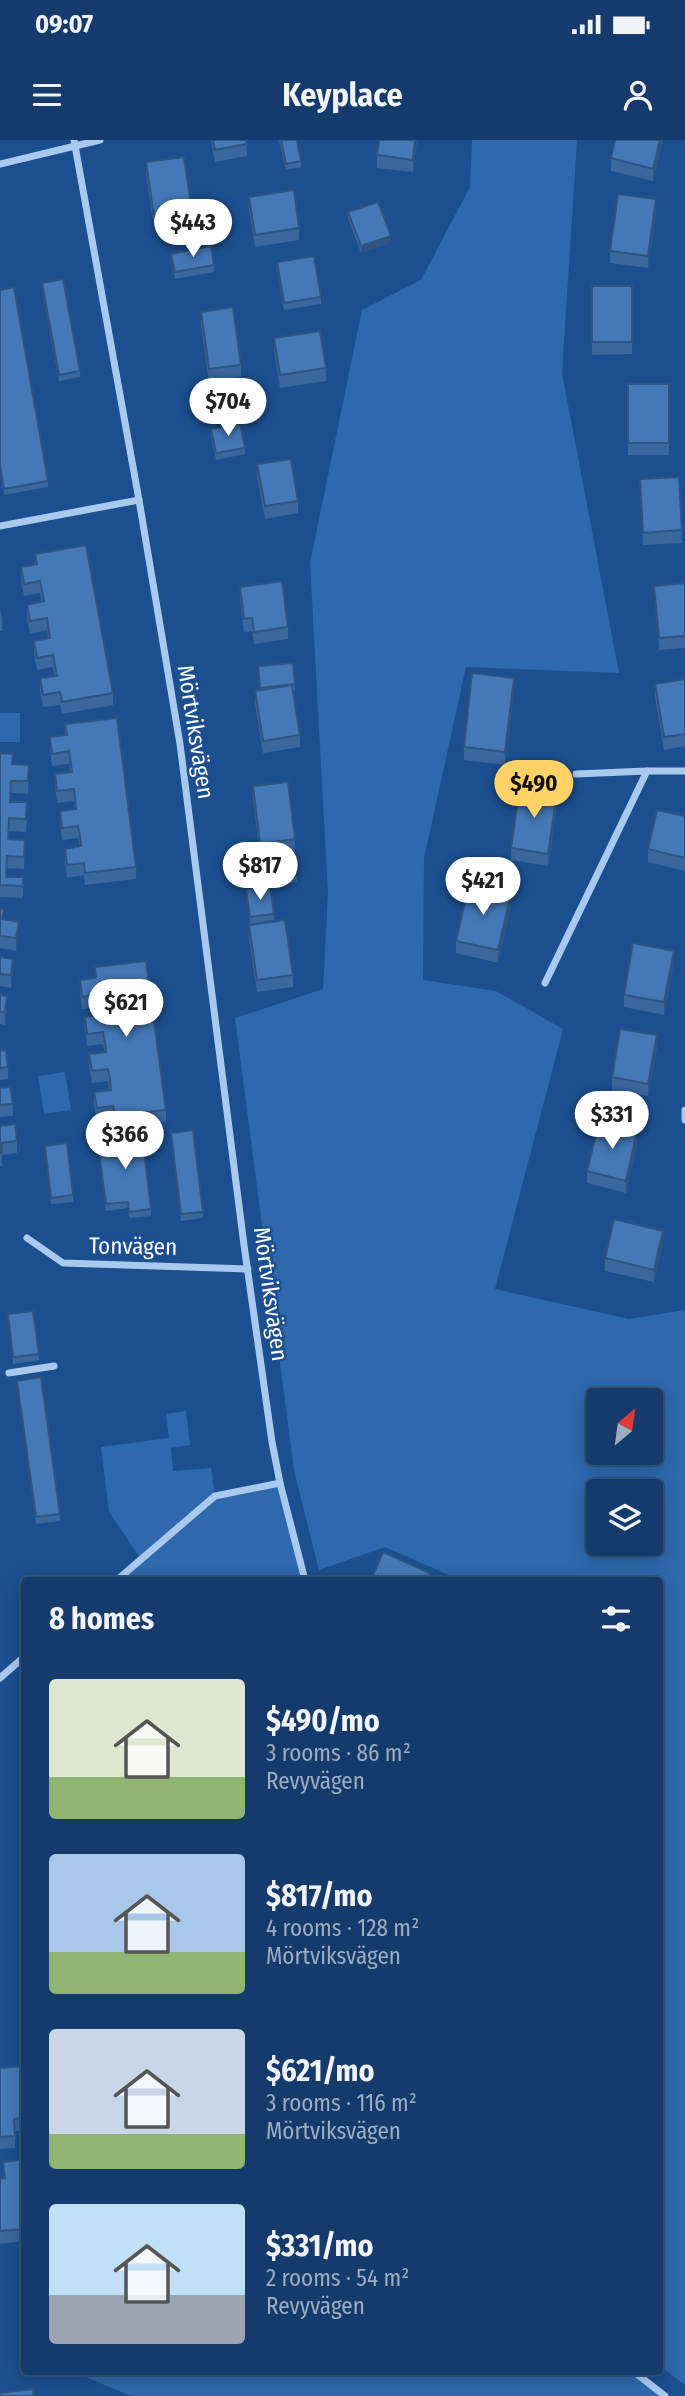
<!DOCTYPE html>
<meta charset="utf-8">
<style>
body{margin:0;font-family:"Fira Sans Condensed",sans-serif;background:#1d4271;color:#f1f3f6;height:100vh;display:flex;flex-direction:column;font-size:26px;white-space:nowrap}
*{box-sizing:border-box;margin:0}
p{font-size:23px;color:#9dadc1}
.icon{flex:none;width:38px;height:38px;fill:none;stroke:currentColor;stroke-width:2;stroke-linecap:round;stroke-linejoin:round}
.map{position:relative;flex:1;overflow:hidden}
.details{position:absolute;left:21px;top:1437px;width:642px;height:798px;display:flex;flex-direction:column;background:#143b6b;border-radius:7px;box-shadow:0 4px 18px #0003,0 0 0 2px #33557e}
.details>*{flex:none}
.needle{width:46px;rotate:29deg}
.buttons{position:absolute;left:586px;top:1248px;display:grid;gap:14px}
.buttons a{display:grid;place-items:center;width:77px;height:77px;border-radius:7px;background:#143b6b;box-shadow:0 4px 18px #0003,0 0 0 2px #33557e;font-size:35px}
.price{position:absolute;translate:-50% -60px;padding:0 16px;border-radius:24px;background:#fff;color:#222;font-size:23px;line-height:46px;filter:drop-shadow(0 2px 4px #0008)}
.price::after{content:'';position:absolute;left:50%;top:42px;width:21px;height:16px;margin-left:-10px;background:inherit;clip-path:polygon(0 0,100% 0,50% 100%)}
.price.active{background:#ffd166;color:#111}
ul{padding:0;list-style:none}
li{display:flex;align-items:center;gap:21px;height:175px;padding:0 28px}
li span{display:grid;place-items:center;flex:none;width:196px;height:140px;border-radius:7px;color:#555}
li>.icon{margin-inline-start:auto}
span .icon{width:84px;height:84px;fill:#fffc;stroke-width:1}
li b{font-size:30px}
h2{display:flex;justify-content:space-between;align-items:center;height:84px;padding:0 28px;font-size:30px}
.status{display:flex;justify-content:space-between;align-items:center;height:49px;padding:0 35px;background:#143b6b;direction:ltr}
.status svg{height:19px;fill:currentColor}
header{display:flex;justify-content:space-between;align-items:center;height:91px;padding:0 28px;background:#143b6b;font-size:32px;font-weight:700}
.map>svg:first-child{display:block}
.green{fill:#2e69ad;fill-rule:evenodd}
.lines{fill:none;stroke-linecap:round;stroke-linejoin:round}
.minor{stroke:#a9c9ee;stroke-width:7}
.wall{fill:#3a679d}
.shaded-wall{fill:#305480}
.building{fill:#4478b7;stroke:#305480;stroke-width:2}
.labels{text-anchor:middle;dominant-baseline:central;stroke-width:5;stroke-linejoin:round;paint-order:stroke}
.street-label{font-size:23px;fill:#fff;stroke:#1b4f8f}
</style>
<div class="status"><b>09:07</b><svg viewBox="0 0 49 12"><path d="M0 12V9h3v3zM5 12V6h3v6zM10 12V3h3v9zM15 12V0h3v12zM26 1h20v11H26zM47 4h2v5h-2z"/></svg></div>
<header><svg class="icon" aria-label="menu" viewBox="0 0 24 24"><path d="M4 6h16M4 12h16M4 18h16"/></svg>Keyplace<svg class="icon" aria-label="person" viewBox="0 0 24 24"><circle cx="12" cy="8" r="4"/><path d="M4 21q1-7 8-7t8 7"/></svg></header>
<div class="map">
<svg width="685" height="2256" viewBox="0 0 685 2256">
<rect width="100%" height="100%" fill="#1b4f8f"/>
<g class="green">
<path d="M472 0H577L562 233 619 533 466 527 424 718 423 840 496 851 563 889 495 1149 629 1179 685 1170V2245L660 2226V1440H450L449 1435 385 1407 319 1430 294 1330 235 878 323 849 328 753 310 423 362 170 421 140 470 47ZM598 1260H651V1312H598ZM598 1351H651V1404H598Z"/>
<rect x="0" y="573" width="20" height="29"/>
<polygon points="65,932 71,970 44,974 38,936"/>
<polygon points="186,1271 190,1305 171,1308 173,1331 211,1328 215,1355 280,1343 305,1440 121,1440 141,1419 109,1372 101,1307 169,1298 166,1274"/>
<polygon points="90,2231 633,2231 661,2253 659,2256 131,2256 86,2237"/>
</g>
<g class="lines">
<g class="minor">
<polyline points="74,0 139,360 180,604 244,1105 272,1302 280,1343 305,1440"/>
<polyline points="0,24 100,0"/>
<polyline points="0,386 139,360"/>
<polyline points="576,634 647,631"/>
<polyline points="545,843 647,631 685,631"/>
<polyline points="685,970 685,980"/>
<polyline points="27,1098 63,1123 248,1129"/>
<polyline points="9,1233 54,1226"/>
<polyline points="117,1440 215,1356 280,1343"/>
<polyline points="0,1538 24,1517"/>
<polyline points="633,2231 665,2256"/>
</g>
</g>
<g class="wall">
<polygon points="211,0 246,0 247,16 215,22"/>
<polygon points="279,0 297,0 301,21 301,27 286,30"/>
<polygon points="379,0 417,0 413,32 377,28 377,15"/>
<polygon points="615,0 663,0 653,41 611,31 611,18"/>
<polygon points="146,22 192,71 192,84 154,89 146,34"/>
<polygon points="249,57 299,88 299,100 255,107 249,69"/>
<polygon points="348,72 391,102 361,113 348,78"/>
<polygon points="656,72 648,128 610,123 610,111"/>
<polygon points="171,114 214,125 214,132 175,139"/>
<polygon points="277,122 321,157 321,164 284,170 277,129"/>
<polygon points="42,143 80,231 80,237 59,241 42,149"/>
<polygon points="592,146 632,146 632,214 592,215"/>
<polygon points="0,150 48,341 48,347 4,355 0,332"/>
<polygon points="201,172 241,225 241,237 209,242 201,185"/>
<polygon points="274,198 326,228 326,241 280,248 274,210"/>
<rect x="628" y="244" width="41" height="71"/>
<polygon points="211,289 245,308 245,314 216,320 211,295"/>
<polygon points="257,324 298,361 298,373 265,379 257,337"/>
<polygon points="640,339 682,390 682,403 643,405"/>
<polygon points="35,414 113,553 113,565 62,574 60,565 43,567 40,551 40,538 55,536 53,527 37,530 34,514 34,501 48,499 47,490 30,494 27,477 27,465 42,462 40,453 24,456 21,440 21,427 35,425"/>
<polygon points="685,443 685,508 659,510 654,446"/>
<polygon points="240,447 288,487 288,499 254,504 252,491 244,492 240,460"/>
<polygon points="0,468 2,479 2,491 0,491"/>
<polygon points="258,526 295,544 295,551 293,551 300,595 300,607 263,613 255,563 255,551 260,550"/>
<polygon points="685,539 685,606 664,610 655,556 655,544"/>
<polygon points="514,550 505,625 464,620 464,607"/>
<polygon points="65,584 136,727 136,739 85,745 84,735 67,738 65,721 65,709 80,707 78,698 62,700 60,684 60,671 75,669 74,661 57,663 55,646 55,634 70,632 69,624 52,626 50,609 50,597 65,595"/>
<polygon points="0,613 13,624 29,625 28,654 11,653 11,662 27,675 26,692 9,691 9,699 25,700 24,729 7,728 7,737 23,737 23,758 0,757"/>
<polygon points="253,646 295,699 295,711 260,716 253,659"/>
<polygon points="557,665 548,726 511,720 511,708"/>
<polygon points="685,676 685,731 648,722 648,709"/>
<polygon points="268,726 297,736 297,742 271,747"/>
<polygon points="246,749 274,774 274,780 250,784"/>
<polygon points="511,766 498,823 456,813 456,801"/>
<polygon points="0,769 4,779 19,794 16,811 0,808"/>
<polygon points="249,785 293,835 293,847 257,852 249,798"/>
<polygon points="0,817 13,831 11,848 0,846"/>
<polygon points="674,823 664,875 624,867 624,855"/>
<polygon points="95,827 166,970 166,982 115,989 113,979 97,981 94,964 94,952 109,950 108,941 92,943 89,927 89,914 105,913 103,904 87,906 85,890 85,877 100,875 98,867 82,869 80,852 80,840 95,838"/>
<polygon points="0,855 7,868 5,885 0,884"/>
<polygon points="657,908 648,956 612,950 612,937"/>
<polygon points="0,911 8,927 8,939 0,940"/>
<polygon points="0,948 13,964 13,976 0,977"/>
<polygon points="0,986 17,1001 17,1013 2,1015 2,1026 0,1026"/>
<polygon points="171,993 203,1072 203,1078 181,1081"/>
<polygon points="97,998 151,1069 151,1076 129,1078 128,1068 106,1071"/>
<polygon points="637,1004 626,1053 587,1043 587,1031"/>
<polygon points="45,1006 73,1055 73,1062 51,1064"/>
<polygon points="663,1103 654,1142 605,1131 605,1118"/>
<polygon points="8,1174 39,1214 39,1220 13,1224"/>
<polygon points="17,1241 60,1374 60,1381 36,1384"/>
<polygon points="0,1928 24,1978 24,1991 15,1991 15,2008 0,2009"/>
<polygon points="3,2022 22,2037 24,2037 24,2101 0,2104 0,2039 4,2038"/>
</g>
<g class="shaded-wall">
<polygon points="415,0 417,0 413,32 413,20"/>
<polygon points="660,0 663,0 653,41 653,29"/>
<polygon points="656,59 656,72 648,128 648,116"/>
<polygon points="391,96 391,102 361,113 361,106"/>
<polygon points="514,538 514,550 505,625 505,612"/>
<polygon points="557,653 557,665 548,726 548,714"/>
<polygon points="511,754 511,766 498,823 498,810"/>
<polygon points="19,782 19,794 16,811 16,798"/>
<polygon points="674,811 674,823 664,875 664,862"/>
<polygon points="13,819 13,831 11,848 11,835"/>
<polygon points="7,856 7,868 5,885 5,872"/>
<polygon points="657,895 657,908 648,956 648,944"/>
<polygon points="637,991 637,1004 626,1053 626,1041"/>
<polygon points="663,1091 663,1103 654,1142 654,1130"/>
</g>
<g class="building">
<polygon points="213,0 246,0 247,4 215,10"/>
<polygon points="281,0 297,0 301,21 286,24"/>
<polygon points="379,0 415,0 413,20 377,15"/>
<polygon points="615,0 660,0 653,29 611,18"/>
<polygon points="184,17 192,71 154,77 146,22"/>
<polygon points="294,50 299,88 255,95 249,57"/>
<polygon points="618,54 656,59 648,116 610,111"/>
<polygon points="378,62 391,96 361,106 348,72"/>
<polygon points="211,106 214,125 175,132 171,114"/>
<polygon points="314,116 321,157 284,163 277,122"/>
<polygon points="63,139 80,231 59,235 42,143"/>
<rect x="592" y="146" width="40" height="56"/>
<polygon points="14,147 48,341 4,349 0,326 0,150"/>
<polygon points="233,167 241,225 209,229 201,172"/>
<polygon points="320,191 326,228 280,235 274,198"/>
<rect x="628" y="244" width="41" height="59"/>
<polygon points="240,283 245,308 216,313 211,289"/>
<polygon points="291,319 298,361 265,366 257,324"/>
<polygon points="679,337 682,390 643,393 640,339"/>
<polygon points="86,405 113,553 62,562 60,552 43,555 40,538 57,536 53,515 37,518 34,501 50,498 47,478 30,481 27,465 44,461 40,441 24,444 21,427 37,424 35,414"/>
<polygon points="282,441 288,487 254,492 252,478 244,479 240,447"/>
<polygon points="685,443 685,496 659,498 654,446"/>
<polygon points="293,523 295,544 260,548 258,526"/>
<polygon points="472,533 514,538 505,612 464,607"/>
<polygon points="685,539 685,594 664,597 655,544"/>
<polygon points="292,545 300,595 263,601 255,551"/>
<polygon points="117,578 136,727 85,733 84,723 67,725 65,709 81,706 80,696 78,686 62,688 60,671 76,669 75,658 74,649 57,651 55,634 72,632 69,611 52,614 50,597 67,595 65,584"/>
<polygon points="0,613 13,614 12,624 29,625 28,641 11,641 10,662 27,662 26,679 9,678 8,699 25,700 24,717 7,716 6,737 23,737 23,746 0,745"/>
<polygon points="288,642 295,699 260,704 253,646"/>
<polygon points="520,647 557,653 548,714 511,708"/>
<polygon points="657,670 685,676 685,718 648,709"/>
<polygon points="294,721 297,736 271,741 268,726"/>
<polygon points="469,744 511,754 498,810 456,801"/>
<polygon points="270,746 274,774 250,777 246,749"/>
<polygon points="0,769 4,769 2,779 19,782 16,798 0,796"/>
<polygon points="285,780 293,835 257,840 249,785"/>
<polygon points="633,803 674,811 664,862 624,855"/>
<polygon points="0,817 13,819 11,835 0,834"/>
<polygon points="146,821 166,970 115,976 113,966 97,968 94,952 111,950 110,939 108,929 92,931 89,914 106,912 105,902 103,892 87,894 85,877 101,875 100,865 98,854 82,857 80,840 96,838 95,827"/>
<polygon points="0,855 7,856 5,872 0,872"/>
<polygon points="620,889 657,895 648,944 612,937"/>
<polygon points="6,910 8,927 0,928 0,911"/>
<polygon points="10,947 13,964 0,965 0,948"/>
<polygon points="599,982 637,991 626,1041 587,1031"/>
<polygon points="15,984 17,1001 1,1003 2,1013 0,1014 0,986"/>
<polygon points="193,990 203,1072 181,1074 171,993"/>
<polygon points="142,992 151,1069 129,1072 128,1062 106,1064 97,998"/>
<polygon points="67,1003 73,1055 51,1058 45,1006"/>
<polygon points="614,1079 663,1091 654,1130 605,1118"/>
<polygon points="33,1171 39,1214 13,1217 8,1174"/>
<polygon points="41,1237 60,1374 36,1377 17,1241"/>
<polygon points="383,1412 430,1433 427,1440 371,1440"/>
<polygon points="22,1926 24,1978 14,1979 15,1996 0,1997 0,1928"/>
<polygon points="20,2020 22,2037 24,2037 24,2089 0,2091 0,2039 5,2038 3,2022"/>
<polygon points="33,2249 34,2256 0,2256 0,2253"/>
</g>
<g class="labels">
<g class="street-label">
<text transform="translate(196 592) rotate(81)">Mörtviksvägen</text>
<text transform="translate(133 1106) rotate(1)">Tonvägen</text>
<text transform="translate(271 1154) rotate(82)">Mörtviksvägen</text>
</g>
</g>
</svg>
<div class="buttons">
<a><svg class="needle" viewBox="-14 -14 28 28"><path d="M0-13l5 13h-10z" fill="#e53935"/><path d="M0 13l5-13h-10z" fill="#9dadc1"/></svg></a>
<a><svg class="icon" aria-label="layers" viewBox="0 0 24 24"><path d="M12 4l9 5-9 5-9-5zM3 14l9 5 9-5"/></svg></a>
</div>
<b class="price" style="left:193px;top:119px">$443</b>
<b class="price" style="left:228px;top:298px">$704</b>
<b class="price active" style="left:534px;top:680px">$490</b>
<b class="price" style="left:260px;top:762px">$817</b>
<b class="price" style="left:483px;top:777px">$421</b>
<b class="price" style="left:126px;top:899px">$621</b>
<b class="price" style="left:612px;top:1011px">$331</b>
<b class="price" style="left:125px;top:1031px">$366</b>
<section class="details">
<h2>8 homes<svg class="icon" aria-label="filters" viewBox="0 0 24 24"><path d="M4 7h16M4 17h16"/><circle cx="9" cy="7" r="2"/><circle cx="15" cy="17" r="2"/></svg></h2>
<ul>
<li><span style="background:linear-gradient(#dfe7d0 70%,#8fb573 0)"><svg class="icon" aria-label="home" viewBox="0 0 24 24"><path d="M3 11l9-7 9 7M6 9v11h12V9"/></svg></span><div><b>$490/mo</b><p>3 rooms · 86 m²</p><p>Revyvägen</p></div></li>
<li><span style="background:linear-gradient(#a9c7e8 70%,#8fb573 0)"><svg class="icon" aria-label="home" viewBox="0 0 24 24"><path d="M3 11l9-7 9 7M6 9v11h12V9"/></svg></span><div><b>$817/mo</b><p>4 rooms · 128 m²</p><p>Mörtviksvägen</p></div></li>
<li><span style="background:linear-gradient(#c9d6e8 75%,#8fb573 0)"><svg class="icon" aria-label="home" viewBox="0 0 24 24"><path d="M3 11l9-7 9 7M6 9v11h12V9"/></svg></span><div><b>$621/mo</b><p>3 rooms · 116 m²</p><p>Mörtviksvägen</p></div></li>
<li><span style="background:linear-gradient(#bfe0f5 65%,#9aa5b1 0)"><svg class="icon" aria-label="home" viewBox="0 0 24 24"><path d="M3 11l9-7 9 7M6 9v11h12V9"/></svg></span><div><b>$331/mo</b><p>2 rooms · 54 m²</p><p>Revyvägen</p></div></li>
</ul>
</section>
</div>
